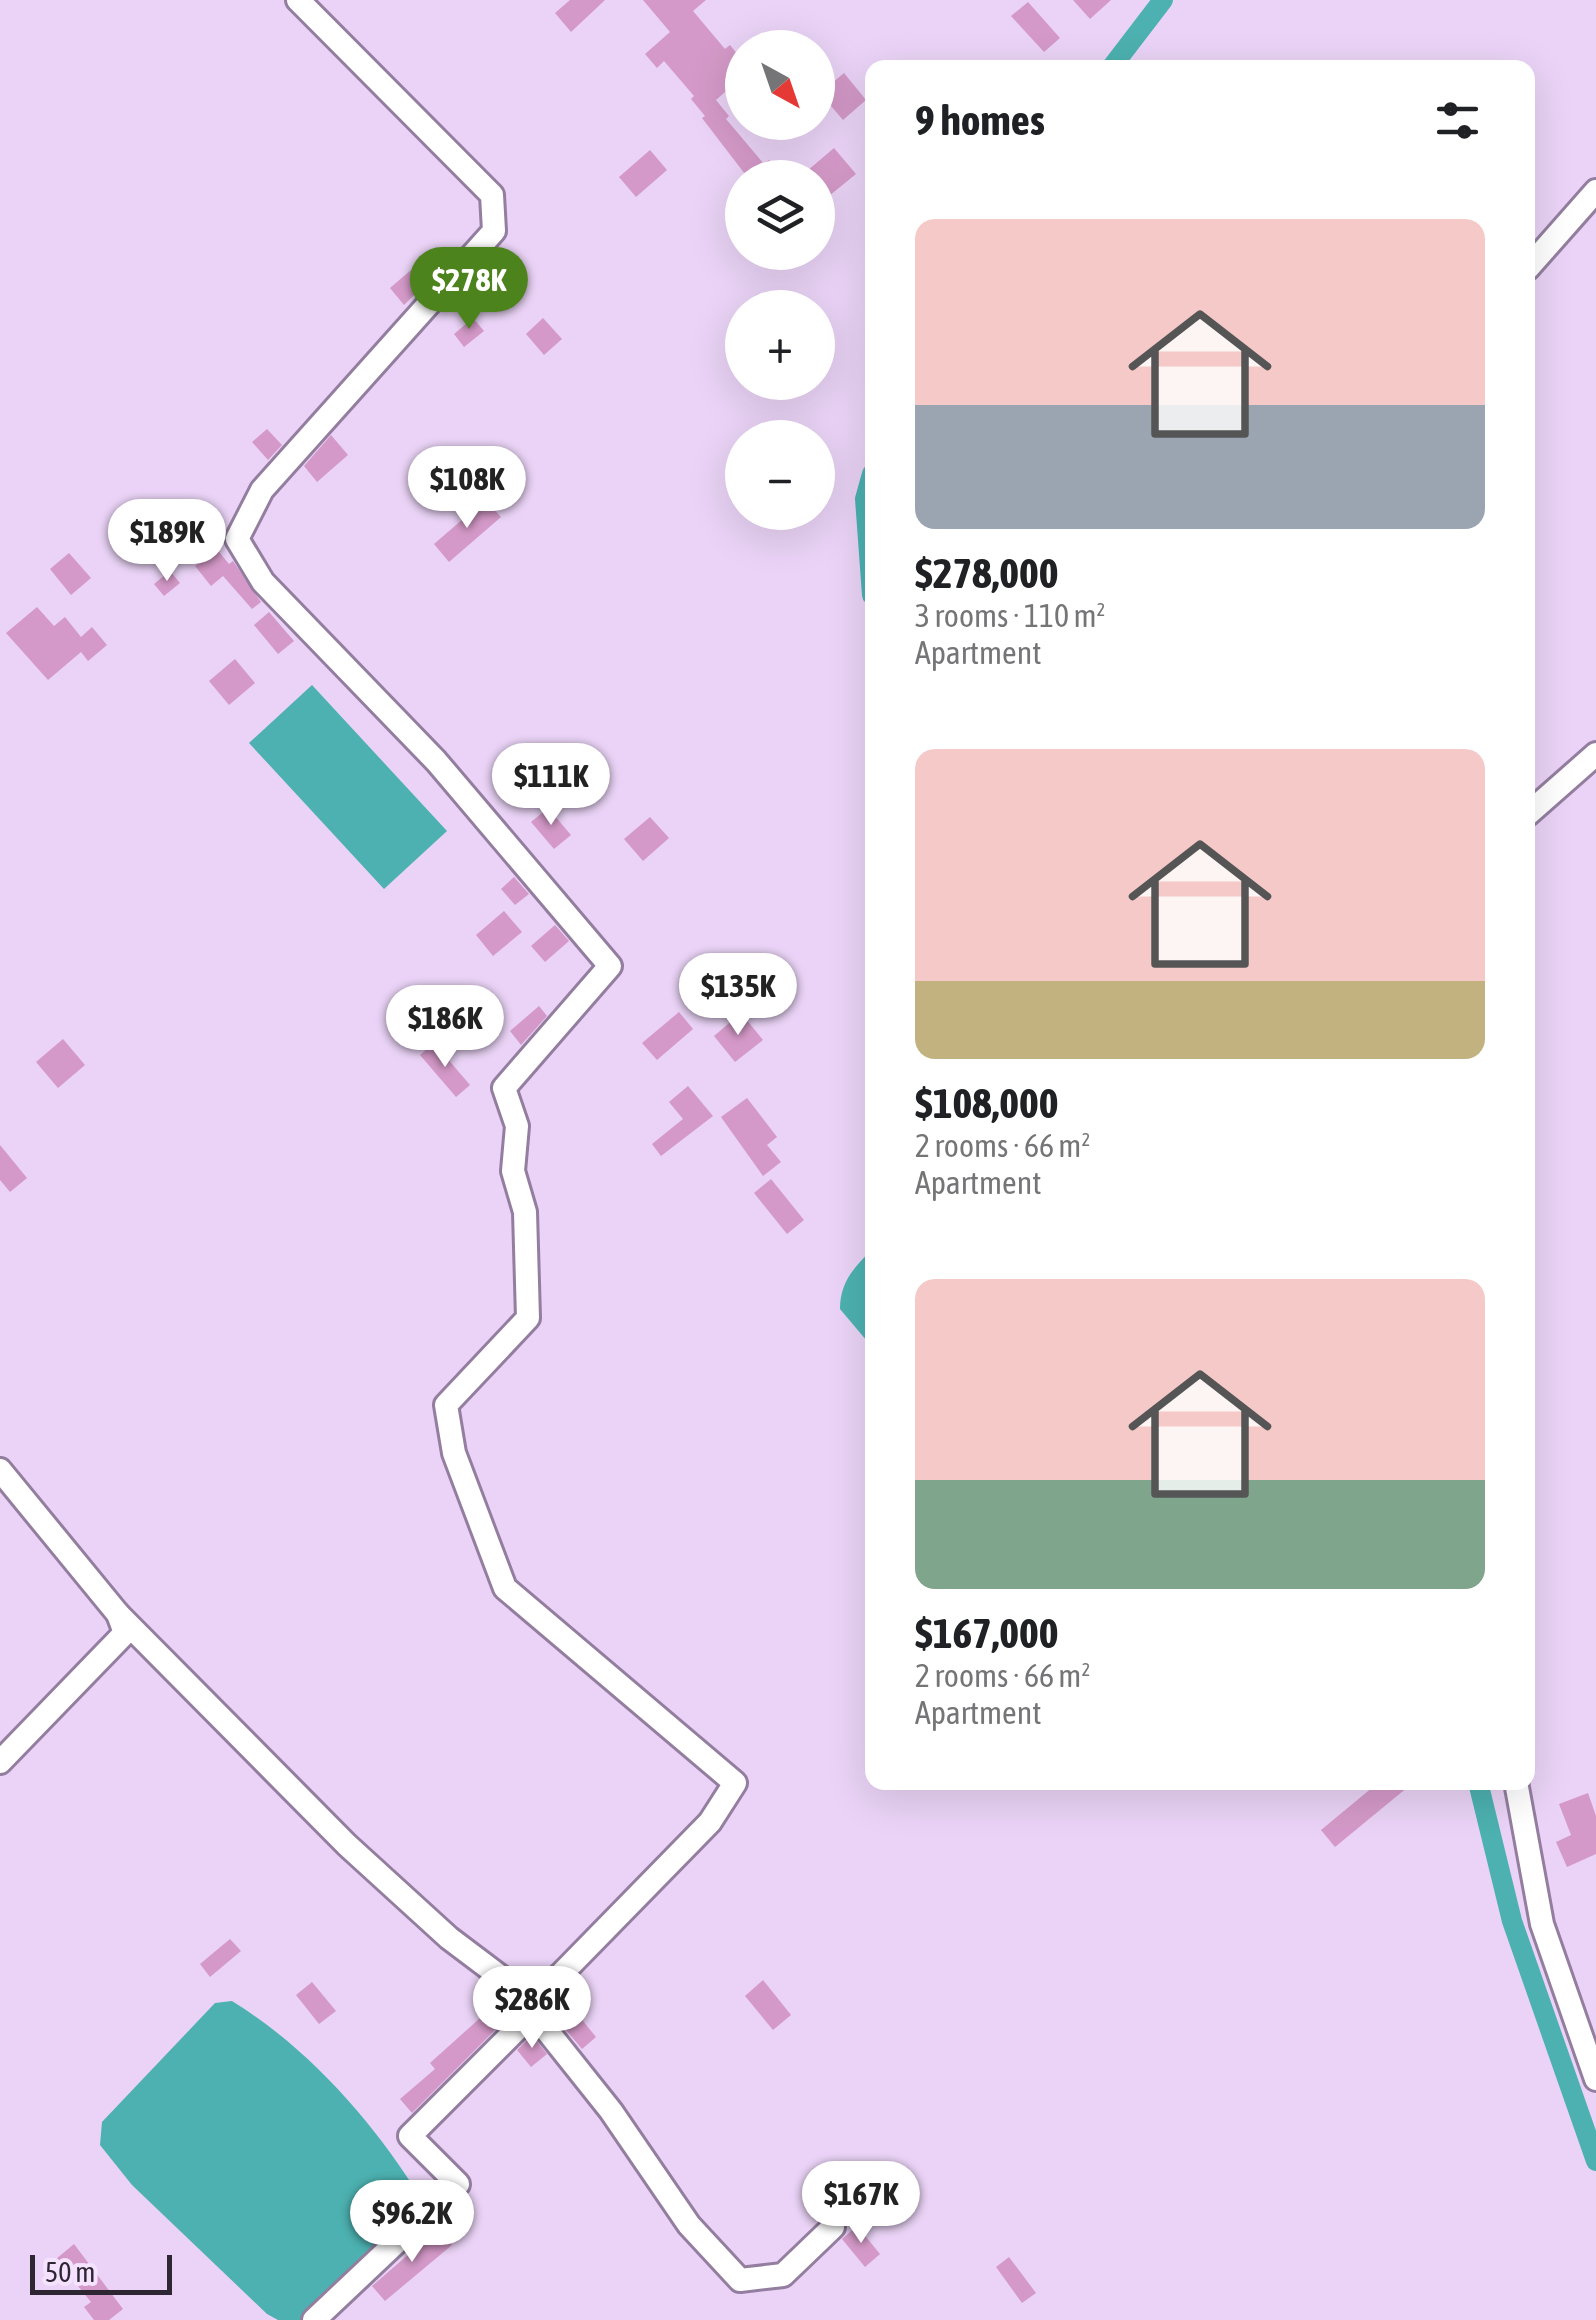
<!DOCTYPE html>
<meta charset="utf-8">
<style>
body{margin:0;font-family:"Asap Condensed",sans-serif;background:#f2f2f2;color:#202124;height:100vh;display:flex;flex-direction:column;font-size:38px;white-space:nowrap}
*{box-sizing:border-box;margin:0}
p{font-size:32px;color:#757577}
.icon{flex:none;width:55px;height:55px;fill:none;stroke:currentColor;stroke-width:2;stroke-linecap:round;stroke-linejoin:round}
.map{position:relative;flex:1;overflow:hidden}
.panel{position:absolute;left:865px;top:60px;width:670px;height:1730px;display:flex;flex-direction:column;background:#fff;border-radius:20px;box-shadow:0 10px 40px #0002}
.panel>*{flex:none}
.needle{width:65px;rotate:140deg}
.buttons{position:absolute;left:725px;top:30px;display:grid;gap:20px}
.buttons a{display:grid;place-items:center;width:110px;height:110px;border-radius:50%;background:#fff;box-shadow:0 10px 40px #0002;font-size:50px}
.scale{position:absolute;left:30px;bottom:25px;width:142px;box-sizing:border-box;padding-left:10px;border:5px solid #2f2633;border-top:0;font-size:28px;line-height:35px;white-space:nowrap;color:#2f2633;-webkit-text-stroke:8px #f4e2ff;paint-order:stroke}
.price{position:absolute;translate:-50% -85px;padding:0 22px;border-radius:35px;background:#fff;color:#222;font-size:32px;line-height:65px;filter:drop-shadow(0 2px 5px #0008)}
.price::after{content:'';position:absolute;left:50%;top:60px;width:30px;height:22px;margin-left:-15px;background:inherit;clip-path:polygon(0 0,100% 0,50% 100%)}
.price.current{background:#4d831c;color:#fff}
ul{padding:0;list-style:none}
li{display:grid;align-content:center;gap:20px;height:530px;padding:0 50px}
li span{display:grid;place-items:center;height:310px;border-radius:20px;color:#555}
li>.icon{margin-inline-start:auto}
span .icon{width:180px;height:180px;fill:#fffc;stroke-width:1}
li b{font-size:42px}
h2{display:flex;justify-content:space-between;align-items:center;height:120px;padding:0 50px;font-size:42px}
.map>svg:first-child{display:block}
.water{fill:#4cb1b0}
.lines{fill:none;stroke-linecap:round;stroke-linejoin:round}
.canal{stroke:#4cb1b0;stroke-width:20}
.building{fill:#d499c8}
.minor-casing{stroke:#937e9f;stroke-width:28}
.minor{stroke:#fff;stroke-width:22}
</style>
<div class="map">
<svg width="1596" height="2320" viewBox="0 0 1596 2320">
<rect width="100%" height="100%" fill="#ead3f6"/>
<g class="water">
<polygon points="312,685 447,831 384,889 249,743"/>
<path d="M872 1249V1347L840 1309C840 1282 854 1268 872 1249Z"/>
<path d="M232 2001C310 2049 374 2123 422 2200L305 2320H278L267 2314 132 2185 100 2145 102 2122 215 2003Z"/>
</g>
<g class="lines">
<g class="canal">
<polyline points="1111,68 1163,0"/>
<polyline points="872,474 865,499 872,595"/>
<polyline points="1478,1782 1512,1921 1596,2161"/>
</g>
</g>
<g class="building">
<polygon points="570,0 605,0 571,32 555,13"/>
<polygon points="643,0 706,0 693,11 725,49 730,45 742,60 742,77 716,100 729,116 726,119 764,164 769,160 784,178 748,178 702,118 705,116 691,99 694,96 664,61 657,68 645,54 670,32"/>
<polygon points="1073,0 1111,0 1090,19"/>
<polygon points="1028,2 1060,38 1044,52 1011,16"/>
<polygon points="844,73 866,100 843,120 820,93"/>
<polygon points="834,148 856,174 829,196 818,178 807,171"/>
<polygon points="650,150 667,170 636,197 619,177"/>
<polygon points="426,257 438,271 404,305 390,288"/>
<polygon points="473,318 484,331 464,347 454,334"/>
<polygon points="543,318 562,339 544,355 526,334"/>
<polygon points="267,429 282,445 268,460 252,442"/>
<polygon points="331,435 348,455 317,482 304,466"/>
<polygon points="485,500 501,517 449,562 434,544"/>
<polygon points="206,536 229,564 233,561 261,602 252,609 223,576 211,586 195,566 204,559 193,546"/>
<polygon points="69,553 91,578 71,595 50,569"/>
<polygon points="170,571 180,583 164,596 154,584"/>
<polygon points="37,607 54,626 65,617 81,637 92,627 107,645 88,661 81,652 48,680 6,633"/>
<polygon points="269,612 294,641 278,654 254,625"/>
<polygon points="235,659 255,683 229,705 209,681"/>
<polygon points="548,808 571,835 554,849 531,822"/>
<polygon points="650,817 669,838 643,861 624,839"/>
<polygon points="514,877 529,894 515,905 501,889"/>
<polygon points="504,911 522,932 493,956 476,935"/>
<polygon points="555,925 569,941 545,962 531,946"/>
<polygon points="539,1006 547,1016 521,1045 510,1031"/>
<polygon points="679,1012 693,1029 657,1060 642,1043"/>
<polygon points="741,1013 763,1040 735,1062 714,1036"/>
<polygon points="63,1039 85,1065 58,1088 36,1062"/>
<polygon points="434,1043 470,1085 456,1097 420,1055"/>
<polygon points="688,1086 713,1116 661,1156 652,1144 683,1119 669,1102"/>
<polygon points="747,1098 777,1137 767,1145 781,1162 763,1176 721,1117"/>
<polygon points="0,1145 27,1178 10,1192 0,1180"/>
<polygon points="771,1179 804,1220 787,1234 754,1193"/>
<polygon points="1379,1782 1414,1782 1335,1847 1321,1830"/>
<polygon points="1588,1793 1596,1816 1596,1854 1567,1867 1556,1842 1571,1835 1559,1804"/>
<polygon points="230,1939 241,1951 210,1977 200,1964"/>
<polygon points="763,1980 791,2015 773,2030 745,1996"/>
<polygon points="312,1982 336,2011 319,2024 296,1995"/>
<polygon points="499,2001 510,2015 412,2113 400,2099 435,2069 430,2063"/>
<polygon points="570,2005 596,2037 582,2049 555,2017"/>
<polygon points="532,2035 547,2054 531,2067 517,2050"/>
<polygon points="462,2202 474,2216 459,2228 448,2214"/>
<polygon points="857,2226 880,2254 865,2267 842,2239"/>
<polygon points="438,2229 452,2245 385,2301 372,2286"/>
<polygon points="74,2244 123,2309 109,2320 94,2320 84,2307 91,2302 56,2259"/>
<polygon points="1009,2257 1036,2293 1022,2303 996,2267"/>
</g>
<g class="lines">
<g class="minor-casing">
<g id="minor">
<polyline points="1528,268 1596,191"/>
<polyline points="1528,814 1596,754"/>
<polyline points="0,1470 118,1614 347,1845 449,1938 534,2002 710,1822 735,1783 505,1588 454,1453 446,1405 528,1318 525,1212 513,1171 517,1126 504,1088 610,966 436,761 263,582 237,539 262,490 494,231 492,195 298,0"/>
<polyline points="0,1762 125,1633 118,1614"/>
<polyline points="1516,1782 1542,1924 1596,2079"/>
<polyline points="533,2013 611,2111 689,2225 740,2280 783,2275 833,2227"/>
<polyline points="314,2320 458,2184 410,2136 533,2013 534,2002"/>
</g>
</g>
<use href="#minor" class="minor"/>
</g>
</svg>
<div class="buttons">
<a><svg class="needle" viewBox="-14 -14 28 28"><path d="M0-13l5 13h-10z" fill="#e53935"/><path d="M0 13l5-13h-10z" fill="#757577"/></svg></a>
<a><svg class="icon" aria-label="layers" viewBox="0 0 24 24"><path d="M12 4l9 5-9 5-9-5zM3 14l9 5 9-5"/></svg></a>
<a>+</a>
<a>−</a>
</div>
<div class="scale">50 m</div>
<b class="price current" style="left:469px;top:332px">$278K</b>
<b class="price" style="left:467px;top:531px">$108K</b>
<b class="price" style="left:167px;top:584px">$189K</b>
<b class="price" style="left:551px;top:828px">$111K</b>
<b class="price" style="left:738px;top:1038px">$135K</b>
<b class="price" style="left:445px;top:1070px">$186K</b>
<b class="price" style="left:532px;top:2051px">$286K</b>
<b class="price" style="left:861px;top:2246px">$167K</b>
<b class="price" style="left:412px;top:2265px">$96.2K</b>
<section class="panel">
<h2>9 homes<svg class="icon" aria-label="filters" viewBox="0 0 24 24"><path d="M4 7h16M4 17h16"/><circle cx="9" cy="7" r="2"/><circle cx="15" cy="17" r="2"/></svg></h2>
<ul>
<li><span style="background:linear-gradient(#f6c9c9 60%,#9aa5b1 0)"><svg class="icon" aria-label="home" viewBox="0 0 24 24"><path d="M3 11l9-7 9 7M6 9v11h12V9"/></svg></span><div><b>$278,000</b><p>3 rooms · 110 m²</p><p>Apartment</p></div></li>
<li><span style="background:linear-gradient(#f6c9c9 75%,#c2b280 0)"><svg class="icon" aria-label="home" viewBox="0 0 24 24"><path d="M3 11l9-7 9 7M6 9v11h12V9"/></svg></span><div><b>$108,000</b><p>2 rooms · 66 m²</p><p>Apartment</p></div></li>
<li><span style="background:linear-gradient(#f6c9c9 65%,#7fa58c 0)"><svg class="icon" aria-label="home" viewBox="0 0 24 24"><path d="M3 11l9-7 9 7M6 9v11h12V9"/></svg></span><div><b>$167,000</b><p>2 rooms · 66 m²</p><p>Apartment</p></div></li>
</ul>
</section>
</div>
